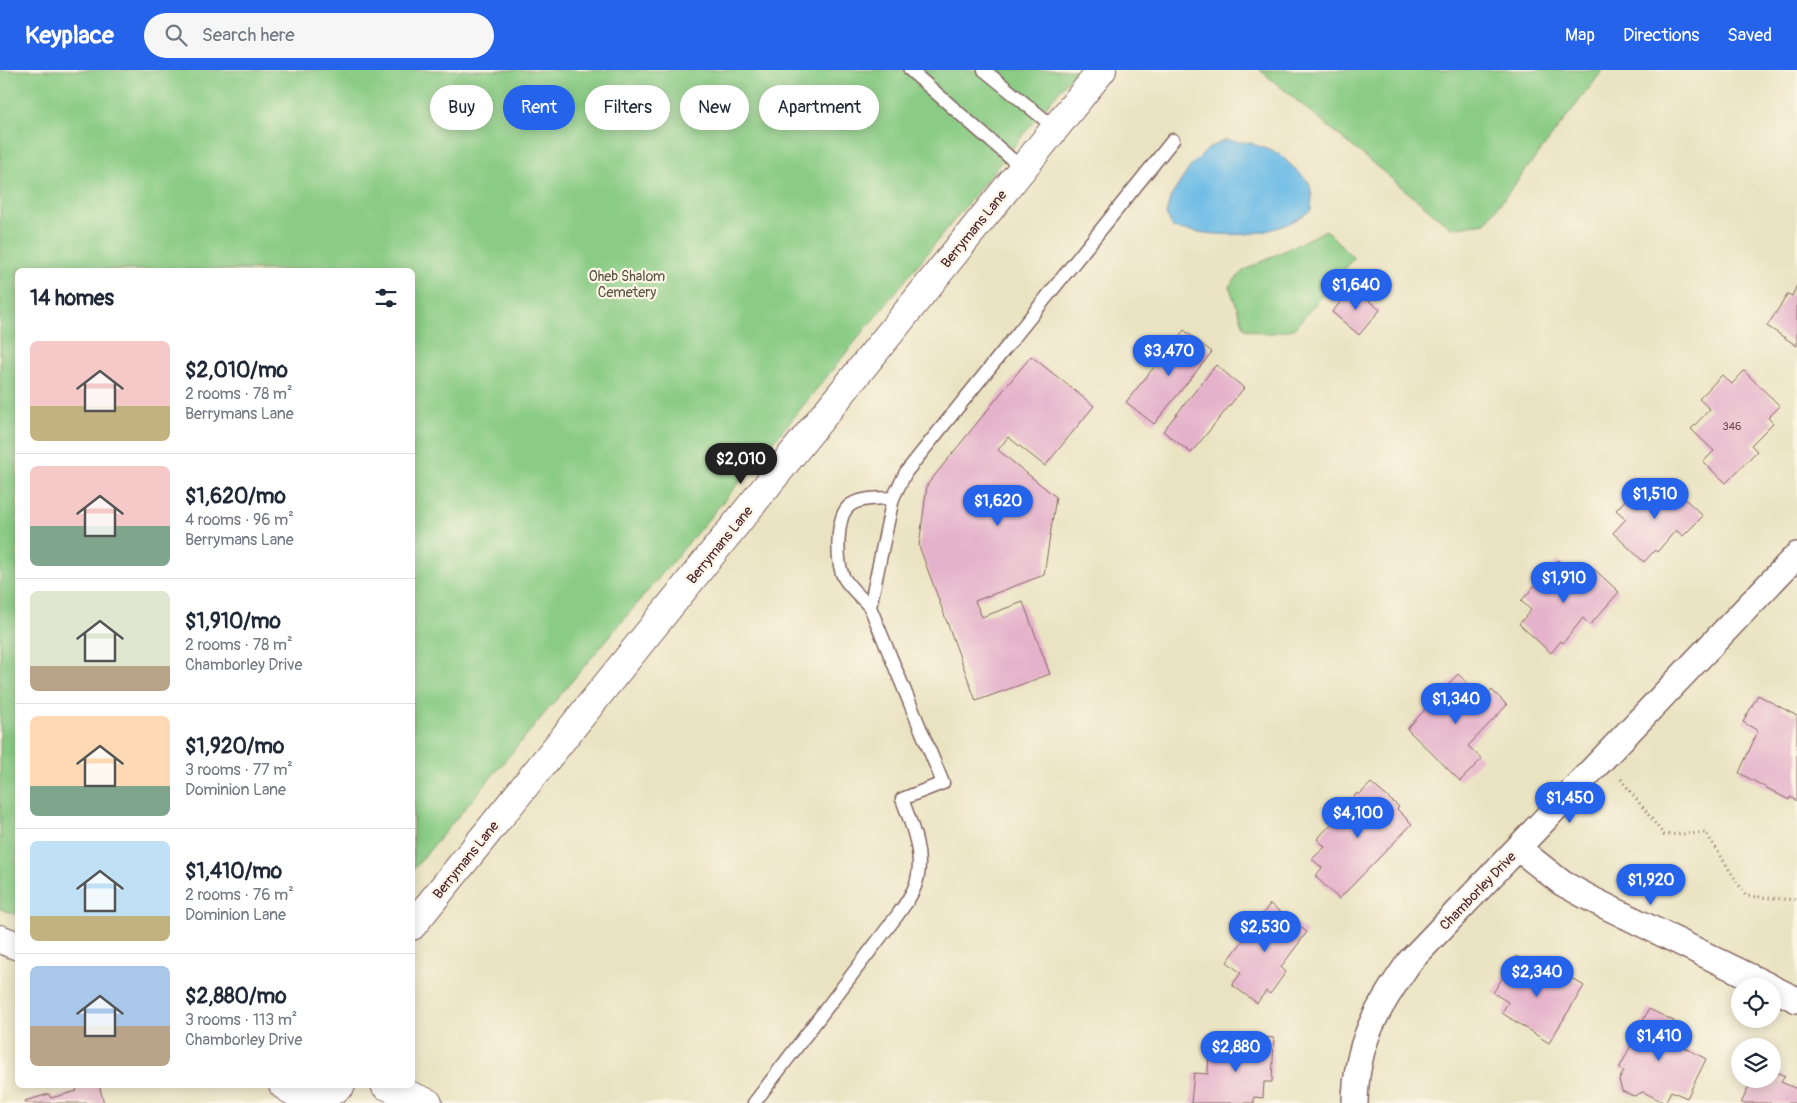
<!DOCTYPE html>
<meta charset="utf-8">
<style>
body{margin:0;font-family:Pangolin,sans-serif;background:#f6f6f7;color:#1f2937;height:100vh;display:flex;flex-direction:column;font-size:19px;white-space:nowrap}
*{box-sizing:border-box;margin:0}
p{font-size:16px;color:#747a83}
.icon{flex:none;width:28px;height:28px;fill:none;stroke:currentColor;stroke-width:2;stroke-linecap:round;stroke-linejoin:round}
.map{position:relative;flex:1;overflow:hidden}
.panel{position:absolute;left:15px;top:198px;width:400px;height:820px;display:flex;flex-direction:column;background:#fff;border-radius:8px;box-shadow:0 2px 12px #0003}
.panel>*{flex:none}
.banner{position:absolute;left:430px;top:15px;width:475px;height:45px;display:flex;gap:10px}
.fabs{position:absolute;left:1731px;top:908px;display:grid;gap:10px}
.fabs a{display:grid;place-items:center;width:50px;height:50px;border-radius:50%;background:#fff;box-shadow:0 2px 12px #0003;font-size:25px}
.price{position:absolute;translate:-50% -42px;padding:0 11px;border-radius:18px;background:#2563eb;color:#fff;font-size:16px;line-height:32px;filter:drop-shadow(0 1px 2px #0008)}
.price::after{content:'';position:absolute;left:50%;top:30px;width:15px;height:11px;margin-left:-8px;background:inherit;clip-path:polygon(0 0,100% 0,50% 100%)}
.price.active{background:#222;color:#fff}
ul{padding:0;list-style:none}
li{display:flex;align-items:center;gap:15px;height:125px;padding:0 15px}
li+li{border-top:1px solid #e0e1e3}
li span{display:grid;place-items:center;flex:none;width:140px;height:100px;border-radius:8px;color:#555}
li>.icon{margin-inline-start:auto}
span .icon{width:60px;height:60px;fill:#fffc;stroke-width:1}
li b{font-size:21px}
h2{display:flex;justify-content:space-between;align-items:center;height:60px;padding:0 15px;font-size:21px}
.chip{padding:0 18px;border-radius:22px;background:#fff;box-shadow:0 2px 12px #0003;font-size:18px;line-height:45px}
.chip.active{background:#2563eb;color:#fff}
header{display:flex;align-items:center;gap:30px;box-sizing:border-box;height:70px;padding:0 25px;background:#2563eb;color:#fff}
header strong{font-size:24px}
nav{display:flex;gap:28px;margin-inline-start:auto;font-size:18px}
.search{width:350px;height:45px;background:#f6f6f7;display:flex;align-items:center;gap:12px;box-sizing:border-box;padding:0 18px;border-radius:28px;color:#747a83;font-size:19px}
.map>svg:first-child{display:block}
.green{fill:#8acc85;stroke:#6a7658}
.water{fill:#6cbbe6;stroke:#5b6d88}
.building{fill:#e5b2cb}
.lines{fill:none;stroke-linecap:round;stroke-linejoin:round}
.service-casing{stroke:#826460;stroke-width:15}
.minor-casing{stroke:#826460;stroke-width:28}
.tertiary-casing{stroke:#826460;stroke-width:30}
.path{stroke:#826460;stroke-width:3;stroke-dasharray:1 4;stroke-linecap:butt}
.service{stroke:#fff;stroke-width:12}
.minor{stroke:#fff;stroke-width:25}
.tertiary{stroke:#fff;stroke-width:28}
.labels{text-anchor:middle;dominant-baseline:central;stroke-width:4.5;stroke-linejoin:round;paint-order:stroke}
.number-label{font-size:11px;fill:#714453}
.street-label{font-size:14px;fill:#4a1f2b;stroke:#fcf5e5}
.park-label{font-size:14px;fill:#5d5346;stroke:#fcf5e5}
</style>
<header>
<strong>Keyplace</strong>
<div class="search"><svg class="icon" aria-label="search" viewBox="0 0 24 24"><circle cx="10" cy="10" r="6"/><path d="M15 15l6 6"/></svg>Search here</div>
<nav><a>Map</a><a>Directions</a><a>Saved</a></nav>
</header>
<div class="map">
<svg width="1797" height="1033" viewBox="0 0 1797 1033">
<rect width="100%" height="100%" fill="#fcf5e5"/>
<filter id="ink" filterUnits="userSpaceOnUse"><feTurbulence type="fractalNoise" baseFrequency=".02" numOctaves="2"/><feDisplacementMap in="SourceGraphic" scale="10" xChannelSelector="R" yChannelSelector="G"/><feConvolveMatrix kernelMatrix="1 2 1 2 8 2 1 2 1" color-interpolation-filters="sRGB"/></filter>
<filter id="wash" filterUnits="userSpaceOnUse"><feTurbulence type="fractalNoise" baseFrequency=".0096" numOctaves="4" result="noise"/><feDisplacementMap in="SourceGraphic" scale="20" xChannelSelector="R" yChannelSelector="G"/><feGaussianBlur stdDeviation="1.12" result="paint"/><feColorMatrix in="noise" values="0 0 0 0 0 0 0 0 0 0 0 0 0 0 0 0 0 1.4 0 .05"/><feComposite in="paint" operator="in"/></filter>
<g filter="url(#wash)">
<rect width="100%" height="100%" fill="#eae3c2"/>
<g class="green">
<polygon points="0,0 1076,0 785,358 413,800 412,200 18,200 17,845 0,839"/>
<polygon points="1260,0 1603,0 1485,153 1451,158"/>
<polygon points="1326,160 1354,188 1294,259 1267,264 1245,259 1229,216 1243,201"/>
</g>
<path class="water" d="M1225 70 1251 73 1279 84 1309 112 1312 126 1311 140C1271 171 1220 167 1173 158L1166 145 1170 128 1190 97 1209 78Z"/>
<g id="blocks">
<g class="building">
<polygon points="1797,215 1797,276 1767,256 1788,224 1792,226"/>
<polygon points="1353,217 1380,240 1359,265 1332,242"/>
<polygon points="1184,260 1212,282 1154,354 1126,332"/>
<polygon points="1031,286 1094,336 1045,396 1008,367 998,380 1056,427 1044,505 975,531 982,547 1023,532 1050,604 976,631 919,476 927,415"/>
<polygon points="1216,295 1244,318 1191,383 1163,361"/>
<polygon points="1744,301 1780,336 1768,348 1773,353 1751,375 1757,381 1726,413 1703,392 1714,381 1691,359 1710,339 1699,329 1722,305 1732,314"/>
<polygon points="1664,409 1703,446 1683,466 1676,460 1657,482 1655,480 1644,492 1613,463 1626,449 1616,440 1634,421 1644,430"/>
<polygon points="1558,490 1582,511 1593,498 1619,522 1590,555 1583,548 1563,573 1561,571 1551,583 1519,554 1531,540 1521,531"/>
<polygon points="1458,604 1484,629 1492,620 1507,635 1468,676 1482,689 1460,711 1407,659"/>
<polygon points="1758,625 1797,646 1797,731 1790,727 1789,730 1739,703 1758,661 1743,652"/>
<polygon points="1371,713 1399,737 1397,739 1412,754 1339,829 1315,806 1322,798 1312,789 1325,777 1317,769 1340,745 1337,743 1357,723 1359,725"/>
<polygon points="1270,834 1307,862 1281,897 1286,902 1270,924 1266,921 1257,933 1232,915 1241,903 1227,892"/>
<polygon points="1516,886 1530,894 1532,892 1555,909 1560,901 1584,916 1549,973 1502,943 1508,932 1493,923"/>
<polygon points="1649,939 1674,951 1665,971 1676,976 1677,973 1706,989 1687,1028 1671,1021 1665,1033 1643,1022 1634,1026 1622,1021 1619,1010 1624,1001 1619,999"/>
<polygon points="1241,965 1274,968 1272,1012 1264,1012 1263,1028 1254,1027 1254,1033 1191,1033 1194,1003 1208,1004 1209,978 1240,981"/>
<polygon points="1772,1000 1785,1006 1781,1012 1797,1019 1797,1033 1741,1033 1753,1009 1772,1009"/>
<polygon points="82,1015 99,1015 104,1033 26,1033 25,1031 49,1024 51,1028 77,1021 75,1017"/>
</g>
</g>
</g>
<g filter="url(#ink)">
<use href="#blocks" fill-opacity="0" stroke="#826460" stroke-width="1"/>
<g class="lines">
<g class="service-casing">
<g id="service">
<polyline points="910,0 1023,99"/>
<polyline points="984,0 1055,58"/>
<path d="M870 537C862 528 850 518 844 508 836 493 836 449 848 437 858 427 880 429 893 428"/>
<path d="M754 1033 896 847C904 836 914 823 917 810 924 783 911 753 902 729L943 713 870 537 893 428 906 402 922 382 1173 70"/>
</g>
</g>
<g class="minor-casing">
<g id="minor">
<polyline points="1519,779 1562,813 1595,831 1769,916"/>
<polyline points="1772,918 1797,930"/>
<path d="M1355 1033C1356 972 1376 940 1410 891L1797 485"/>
</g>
</g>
<g class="tertiary-casing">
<g id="tertiary">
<polyline points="412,856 1102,0"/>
<polyline points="0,869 18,876"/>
<path d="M283 1015C303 1030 321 1031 341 1015"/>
<polyline points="385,1015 428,1033"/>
</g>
</g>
<polyline class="path" points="1621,709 1664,765 1706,763 1746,826 1797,830"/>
<use href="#service" class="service"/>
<use href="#minor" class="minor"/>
<use href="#tertiary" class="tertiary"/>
</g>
</g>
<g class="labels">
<g class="number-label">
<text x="1732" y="356">346</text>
</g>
<g class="street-label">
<text transform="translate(974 159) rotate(-51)">Berrymans Lane</text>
<text transform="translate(720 475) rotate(-51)">Berrymans Lane</text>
<text transform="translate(466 790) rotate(-51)">Berrymans Lane</text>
<text transform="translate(1478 821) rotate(-46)">Chamborley Drive</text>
</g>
<g class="park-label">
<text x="627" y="206">Oheb Shalom<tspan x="627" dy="16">Cemetery</tspan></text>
</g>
</g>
</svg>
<div class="fabs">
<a><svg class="icon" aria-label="locate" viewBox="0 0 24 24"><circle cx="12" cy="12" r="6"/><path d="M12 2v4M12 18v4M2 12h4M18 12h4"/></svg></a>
<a><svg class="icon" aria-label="layers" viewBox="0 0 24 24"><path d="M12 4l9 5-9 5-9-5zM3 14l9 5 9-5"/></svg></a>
</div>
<b class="price" style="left:1356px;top:241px">$1,640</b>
<b class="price" style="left:1169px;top:307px">$3,470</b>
<b class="price active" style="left:741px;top:415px">$2,010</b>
<b class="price" style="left:1655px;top:450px">$1,510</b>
<b class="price" style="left:998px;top:457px">$1,620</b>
<b class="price" style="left:1564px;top:534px">$1,910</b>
<b class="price" style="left:1456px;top:655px">$1,340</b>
<b class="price" style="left:1570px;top:754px">$1,450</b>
<b class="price" style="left:1358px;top:769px">$4,100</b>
<b class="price" style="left:1651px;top:836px">$1,920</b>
<b class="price" style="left:1265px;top:883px">$2,530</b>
<b class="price" style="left:1537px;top:928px">$2,340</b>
<b class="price" style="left:1659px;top:992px">$1,410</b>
<b class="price" style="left:1236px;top:1003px">$2,880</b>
<div class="banner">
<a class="chip">Buy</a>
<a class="chip active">Rent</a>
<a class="chip">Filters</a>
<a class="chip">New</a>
<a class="chip">Apartment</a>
</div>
<section class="panel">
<h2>14 homes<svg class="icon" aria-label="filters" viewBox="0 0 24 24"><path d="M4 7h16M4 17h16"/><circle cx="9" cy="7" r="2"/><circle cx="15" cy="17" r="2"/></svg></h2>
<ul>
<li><span style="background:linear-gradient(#f6c9c9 65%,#c2b280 0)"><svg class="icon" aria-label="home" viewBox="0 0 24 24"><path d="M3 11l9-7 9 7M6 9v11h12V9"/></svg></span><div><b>$2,010/mo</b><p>2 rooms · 78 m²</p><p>Berrymans Lane</p></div></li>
<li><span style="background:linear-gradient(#f6c9c9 60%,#7fa58c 0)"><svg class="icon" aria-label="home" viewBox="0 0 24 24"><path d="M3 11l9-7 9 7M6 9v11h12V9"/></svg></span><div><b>$1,620/mo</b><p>4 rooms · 96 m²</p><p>Berrymans Lane</p></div></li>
<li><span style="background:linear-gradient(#dfe7d0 75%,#b9a48a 0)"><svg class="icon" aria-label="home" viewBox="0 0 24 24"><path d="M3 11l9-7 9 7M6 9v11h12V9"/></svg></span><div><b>$1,910/mo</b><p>2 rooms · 78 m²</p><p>Chamborley Drive</p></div></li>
<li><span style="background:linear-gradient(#ffd9b3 70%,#7fa58c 0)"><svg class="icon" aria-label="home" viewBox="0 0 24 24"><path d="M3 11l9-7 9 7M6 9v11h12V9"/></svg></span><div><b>$1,920/mo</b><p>3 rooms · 77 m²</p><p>Dominion Lane</p></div></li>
<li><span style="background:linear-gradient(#bfe0f5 75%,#c2b280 0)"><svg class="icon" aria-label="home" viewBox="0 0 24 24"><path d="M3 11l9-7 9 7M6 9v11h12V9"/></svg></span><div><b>$1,410/mo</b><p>2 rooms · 76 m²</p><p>Dominion Lane</p></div></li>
<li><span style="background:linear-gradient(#a9c7e8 60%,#b9a48a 0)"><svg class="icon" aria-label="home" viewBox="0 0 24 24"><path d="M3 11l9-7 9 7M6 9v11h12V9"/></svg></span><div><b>$2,880/mo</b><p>3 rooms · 113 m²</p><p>Chamborley Drive</p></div></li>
</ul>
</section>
</div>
